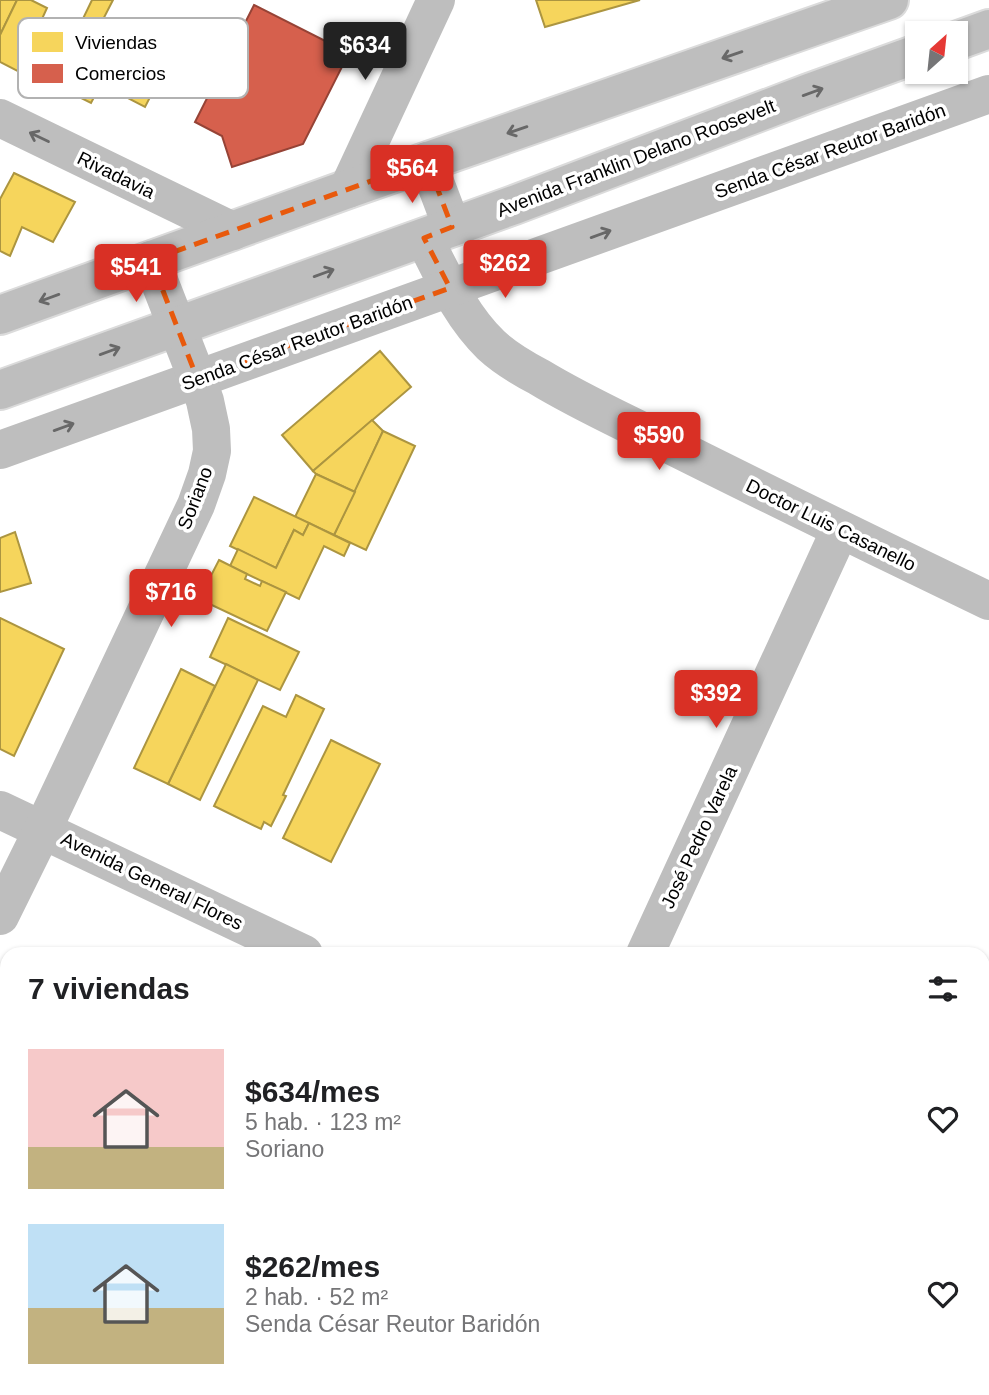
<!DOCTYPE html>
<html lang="es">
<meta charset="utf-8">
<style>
body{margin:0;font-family:Helvetica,sans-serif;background:#f6f6f6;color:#202124;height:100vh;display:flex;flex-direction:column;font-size:26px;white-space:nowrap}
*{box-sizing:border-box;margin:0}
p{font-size:23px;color:#757577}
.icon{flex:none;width:38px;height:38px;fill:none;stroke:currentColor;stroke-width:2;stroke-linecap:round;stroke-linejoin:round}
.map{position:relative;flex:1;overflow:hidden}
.side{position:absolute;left:0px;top:947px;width:990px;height:450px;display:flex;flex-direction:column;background:#fff;border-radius:21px 21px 0 0;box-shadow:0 2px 5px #0004}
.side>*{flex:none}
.needle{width:46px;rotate:27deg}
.buttons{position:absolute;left:905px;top:21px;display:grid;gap:14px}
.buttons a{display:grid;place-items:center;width:63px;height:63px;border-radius:0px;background:#fff;box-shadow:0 2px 5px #0004;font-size:35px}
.price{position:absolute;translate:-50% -60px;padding:0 16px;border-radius:7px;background:#d93025;color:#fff;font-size:23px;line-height:46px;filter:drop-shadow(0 2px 4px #0008)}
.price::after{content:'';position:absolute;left:50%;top:42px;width:21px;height:16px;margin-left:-10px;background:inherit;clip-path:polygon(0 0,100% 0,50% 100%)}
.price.selected{background:#222;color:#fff}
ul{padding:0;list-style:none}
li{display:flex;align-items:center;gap:21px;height:175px;padding:0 28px}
li span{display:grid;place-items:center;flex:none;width:196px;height:140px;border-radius:0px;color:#555}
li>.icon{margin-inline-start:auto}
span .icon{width:84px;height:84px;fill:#fffc;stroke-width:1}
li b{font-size:30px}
h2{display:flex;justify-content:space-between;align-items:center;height:84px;padding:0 28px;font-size:30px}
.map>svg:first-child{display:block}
.green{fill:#ebebeb}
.homes{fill:#f6d55c;stroke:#ac9540;stroke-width:2}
.shops{fill:#d6604d;stroke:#964336;stroke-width:2}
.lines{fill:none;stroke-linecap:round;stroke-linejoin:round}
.major-casing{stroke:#dbdbdb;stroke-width:42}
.minor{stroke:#bebebe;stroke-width:38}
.major{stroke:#bebebe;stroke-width:38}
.oneway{stroke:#686868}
.marked{fill:none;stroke:#e8590c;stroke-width:5;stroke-dasharray:14 9;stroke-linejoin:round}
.labels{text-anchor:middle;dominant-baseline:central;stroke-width:7;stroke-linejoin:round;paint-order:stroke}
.street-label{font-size:19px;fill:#000;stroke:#fff}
.key{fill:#fff;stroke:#b2b2b2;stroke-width:2}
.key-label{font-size:19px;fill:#000}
</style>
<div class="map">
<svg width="989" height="1395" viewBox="0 0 989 1395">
<rect width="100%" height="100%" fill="#fff"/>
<polygon class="green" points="489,1390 661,1390 672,1395 487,1395"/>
<g class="homes">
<polygon points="0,0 17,0 0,35"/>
<polygon points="17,0 31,0 47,8 31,43 47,50 33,79 0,62 0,35"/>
<polygon points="92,0 113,0 93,39 77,31"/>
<polygon points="536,0 640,0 545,27"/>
<polygon points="95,35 115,46 119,37 158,57 153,67 163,72 145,107 101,84 91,103 67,91"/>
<polygon points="14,173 75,202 53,242 22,227 10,256 0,251 0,199"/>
<polygon points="380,351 411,387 313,471 282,435"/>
<polygon points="372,420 383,431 355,492 316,474 313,471"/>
<polygon points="383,431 415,446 366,550 334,535"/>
<polygon points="316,474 355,492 334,535 295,517"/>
<polygon points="254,497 309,523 303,535 294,530 276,568 230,546"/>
<polygon points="309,523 350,543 344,556 324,546 299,599 230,566 238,549 276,568 294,530 303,535"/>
<polygon points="15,532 31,583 0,592 0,538"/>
<polygon points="219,560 247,574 245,579 260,586 262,581 286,592 267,631 199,599"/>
<polygon points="0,618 64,649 14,756 0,749"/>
<polygon points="228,618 299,652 280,690 210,657"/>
<polygon points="226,664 258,680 200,800 168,784"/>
<polygon points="181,669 215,686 168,784 134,768"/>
<polygon points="296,695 324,709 283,795 286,796 271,826 264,822 261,829 214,806 263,706 286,717"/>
<polygon points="331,740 380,764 331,862 283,838"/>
</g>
<polygon class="shops" points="254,5 349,53 303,144 232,167 222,136 195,122"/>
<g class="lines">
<g class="major-casing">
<g id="major">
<polyline points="956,41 989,29"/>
<polyline points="0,315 348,189 889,0"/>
<polyline points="0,390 514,205 809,93 917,54"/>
</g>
</g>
<g class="minor">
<polyline points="0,118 233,231"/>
<polyline points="427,161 452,227"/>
<polyline points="348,189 436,0"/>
<path d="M424 238C443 275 460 315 491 345 505 358 522 368 539 377 575 399 614 417 652 436 764 492 876 547 989 601"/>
<polyline points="0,450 989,94"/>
<polyline points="0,810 304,954"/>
<polyline points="0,916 43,829 196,505 207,474 212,451 211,429 205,401 197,378 151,260"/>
<polyline points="645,954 840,530"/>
<polyline points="984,1277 989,1280"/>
<polyline points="433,1395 435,1390"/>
</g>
<use href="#major" class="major"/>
</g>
<defs><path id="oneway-shaft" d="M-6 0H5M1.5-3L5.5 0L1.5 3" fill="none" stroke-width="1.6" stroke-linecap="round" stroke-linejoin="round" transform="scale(1.75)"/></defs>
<g class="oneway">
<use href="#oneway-shaft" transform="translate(732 55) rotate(161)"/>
<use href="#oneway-shaft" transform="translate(813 92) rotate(-20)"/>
<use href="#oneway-shaft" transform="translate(517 130) rotate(161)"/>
<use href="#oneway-shaft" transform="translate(39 137) rotate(-154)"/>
<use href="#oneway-shaft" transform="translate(601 234) rotate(-20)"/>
<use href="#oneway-shaft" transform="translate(324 273) rotate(-20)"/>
<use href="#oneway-shaft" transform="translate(49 298) rotate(160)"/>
<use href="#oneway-shaft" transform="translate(110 351) rotate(-20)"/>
<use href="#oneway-shaft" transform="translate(64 427) rotate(-20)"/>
</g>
<path class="marked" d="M427 161 452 227 424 238 450 288 197 378 151 260Z"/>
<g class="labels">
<g class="street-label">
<text transform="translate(830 151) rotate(-20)">Senda César Reutor Baridón</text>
<text transform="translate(636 158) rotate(-21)">Avenida Franklin Delano Roosevelt</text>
<text transform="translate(116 175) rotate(26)">Rivadavia</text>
<text transform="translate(297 343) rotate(-20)">Senda César Reutor Baridón</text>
<text transform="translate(195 498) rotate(-69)">Soriano</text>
<text transform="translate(831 525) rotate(26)">Doctor Luis Casanello</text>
<text transform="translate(699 837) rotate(-65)">José Pedro Varela</text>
<text transform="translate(152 881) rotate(26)">Avenida General Flores</text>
</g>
</g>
<rect x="18" y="18" width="230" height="80" rx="10" class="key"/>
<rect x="32" y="32" width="31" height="20" fill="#f6d55c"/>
<rect x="32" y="64" width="31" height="19" fill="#d6604d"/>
<g class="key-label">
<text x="75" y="49">Viviendas</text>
<text x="75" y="80">Comercios</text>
</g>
</svg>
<div class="buttons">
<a><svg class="needle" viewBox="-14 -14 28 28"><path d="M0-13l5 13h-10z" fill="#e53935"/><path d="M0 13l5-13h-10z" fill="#757577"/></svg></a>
</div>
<b class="price selected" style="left:365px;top:82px">$634</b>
<b class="price" style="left:412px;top:205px">$564</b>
<b class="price" style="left:505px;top:300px">$262</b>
<b class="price" style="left:136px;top:304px">$541</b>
<b class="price" style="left:659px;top:472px">$590</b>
<b class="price" style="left:171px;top:629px">$716</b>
<b class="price" style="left:716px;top:730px">$392</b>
<section class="side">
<h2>7 viviendas<svg class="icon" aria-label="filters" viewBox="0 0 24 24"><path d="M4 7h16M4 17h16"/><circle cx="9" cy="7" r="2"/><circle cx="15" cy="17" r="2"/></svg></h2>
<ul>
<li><span style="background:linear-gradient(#f6c9c9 70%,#c2b280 0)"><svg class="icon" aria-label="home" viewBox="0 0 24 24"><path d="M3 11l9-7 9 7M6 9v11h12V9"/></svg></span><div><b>$634/mes</b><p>5 hab. · 123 m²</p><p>Soriano</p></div><svg class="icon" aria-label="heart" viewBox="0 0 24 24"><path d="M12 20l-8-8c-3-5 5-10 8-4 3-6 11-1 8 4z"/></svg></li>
<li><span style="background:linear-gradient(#bfe0f5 60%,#c2b280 0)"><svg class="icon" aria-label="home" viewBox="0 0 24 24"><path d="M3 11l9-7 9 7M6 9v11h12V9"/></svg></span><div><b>$262/mes</b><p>2 hab. · 52 m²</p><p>Senda César Reutor Baridón</p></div><svg class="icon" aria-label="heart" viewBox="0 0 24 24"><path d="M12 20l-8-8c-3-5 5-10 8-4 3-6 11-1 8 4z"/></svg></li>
</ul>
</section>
</div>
